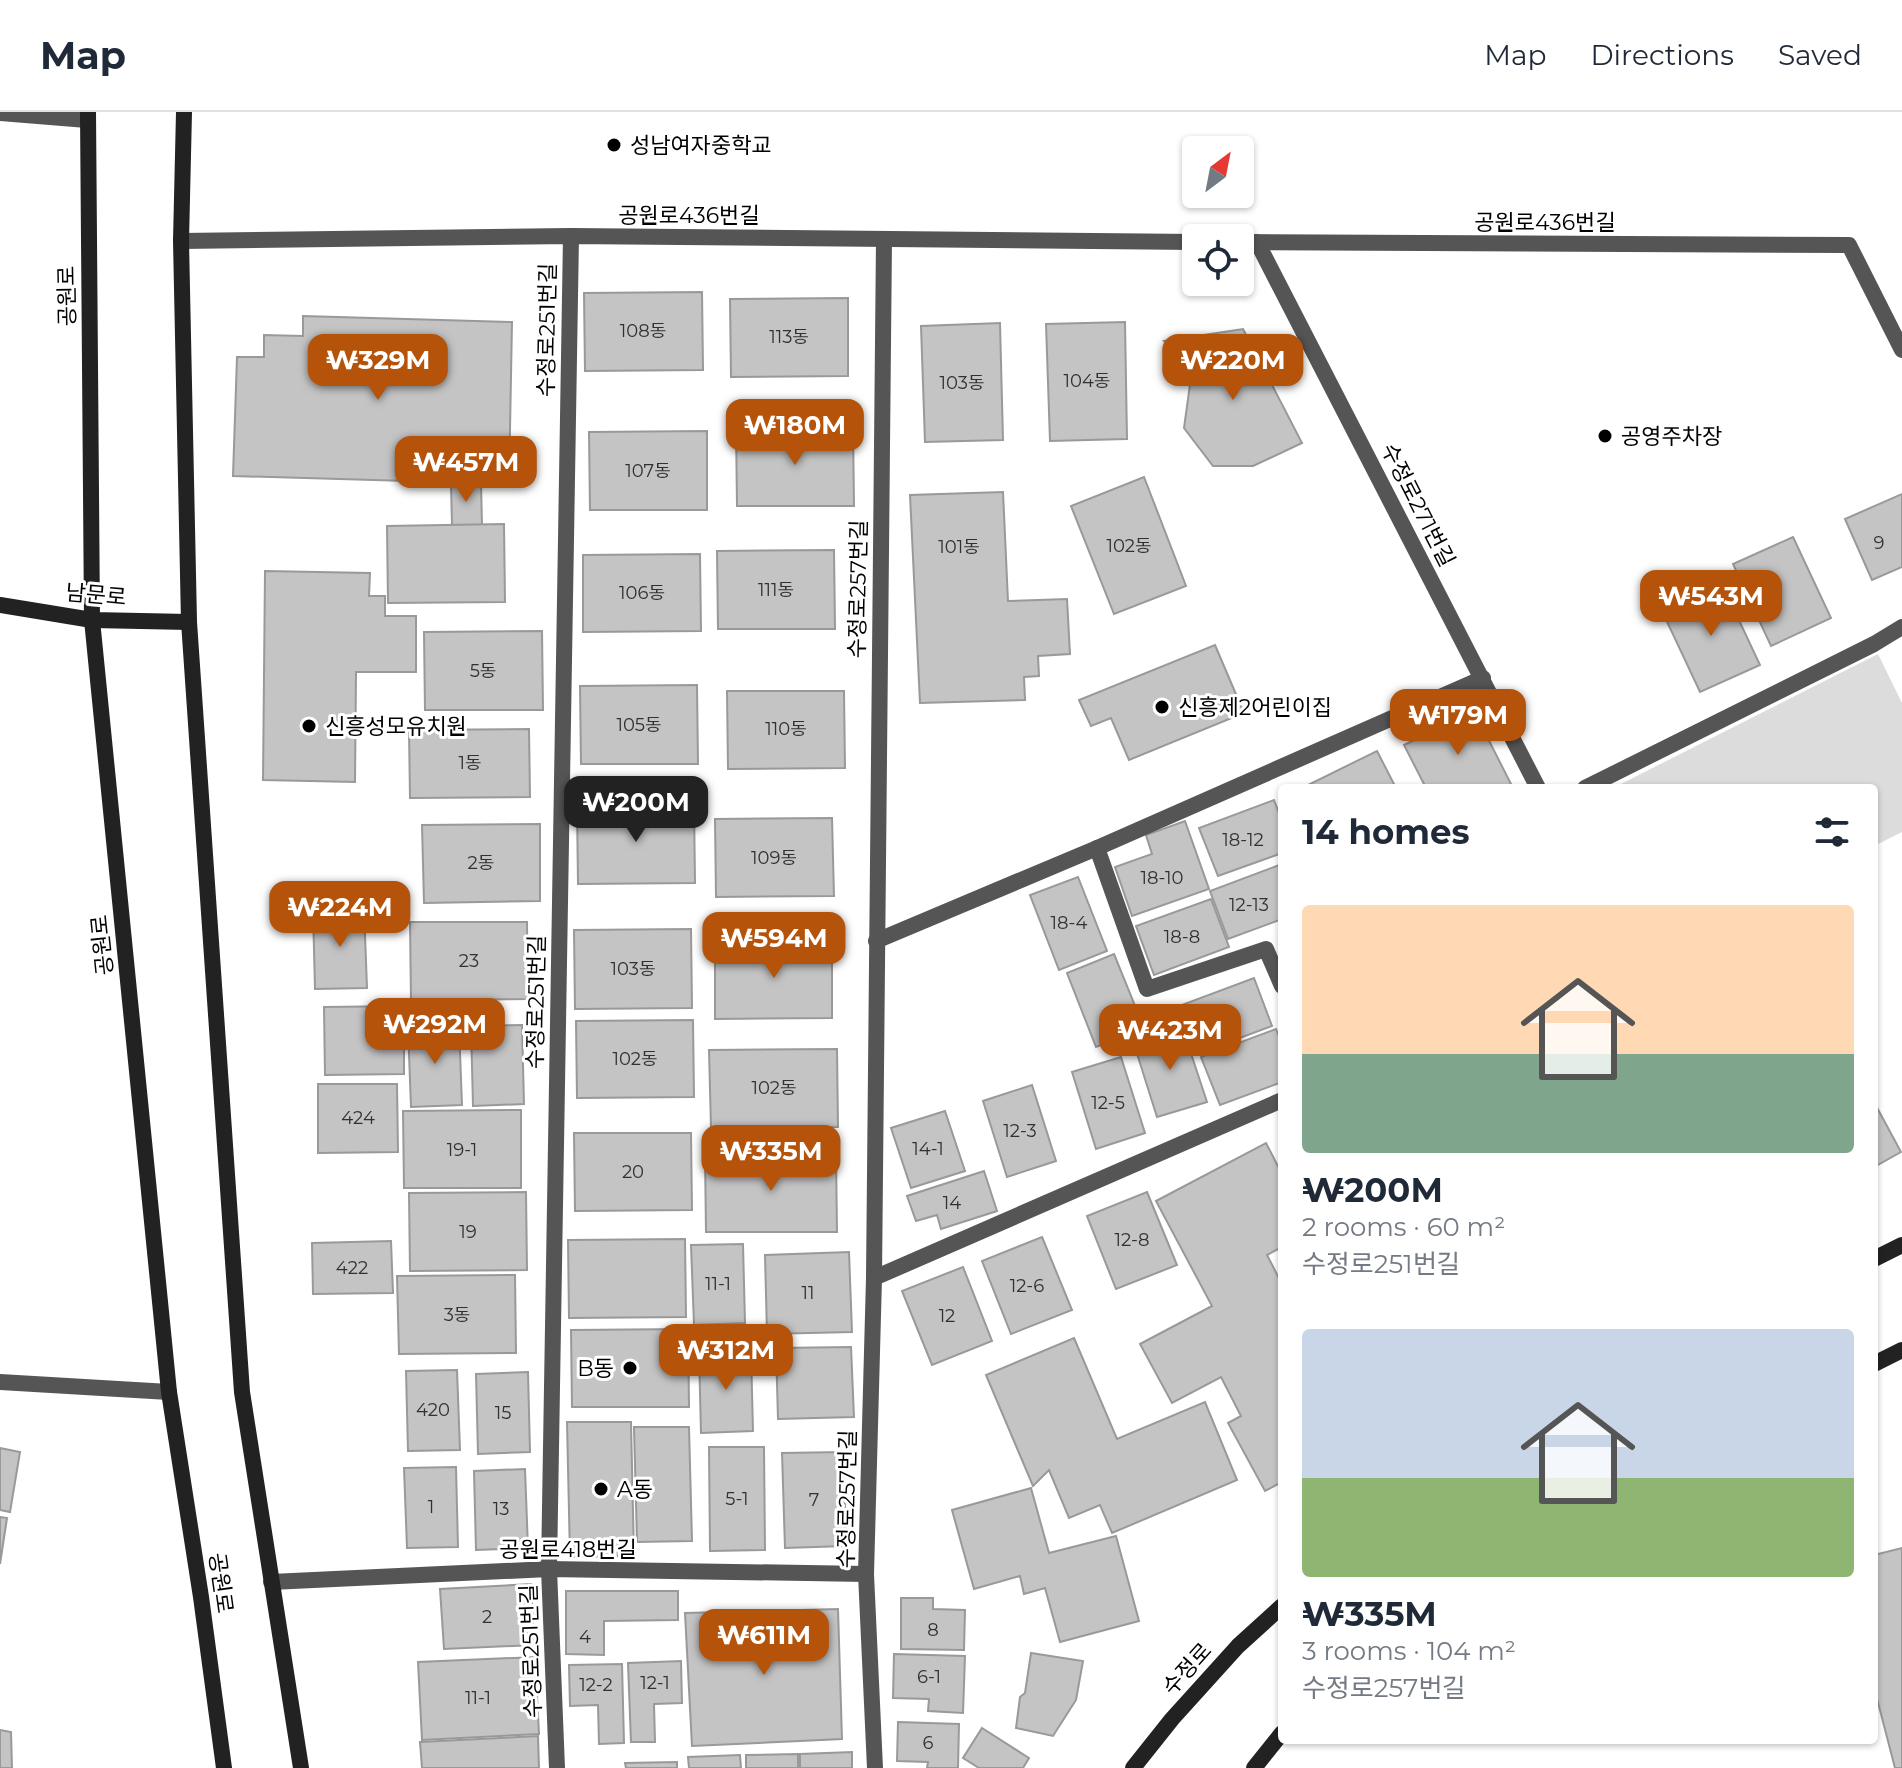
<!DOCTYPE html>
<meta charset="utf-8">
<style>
body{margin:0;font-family:Montserrat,"Noto Sans KR",sans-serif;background:#f2f2f3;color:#1f2937;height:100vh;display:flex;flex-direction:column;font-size:30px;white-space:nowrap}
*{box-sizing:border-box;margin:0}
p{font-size:26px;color:#747a83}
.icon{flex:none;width:44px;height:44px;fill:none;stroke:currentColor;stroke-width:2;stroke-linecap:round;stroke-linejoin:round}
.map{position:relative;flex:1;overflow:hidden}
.panel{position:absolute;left:1278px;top:672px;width:600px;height:960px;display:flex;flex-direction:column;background:#fff;border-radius:8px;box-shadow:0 2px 6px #0004}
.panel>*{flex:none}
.needle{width:52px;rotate:32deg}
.fabs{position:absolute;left:1182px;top:24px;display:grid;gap:16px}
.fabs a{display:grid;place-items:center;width:72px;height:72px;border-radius:8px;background:#fff;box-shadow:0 2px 6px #0004;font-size:40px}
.price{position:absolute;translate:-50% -68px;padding:0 18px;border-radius:16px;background:#b45309;color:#fff;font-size:26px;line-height:52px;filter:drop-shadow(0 2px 4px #0008)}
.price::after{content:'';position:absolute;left:50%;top:48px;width:24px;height:18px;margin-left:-12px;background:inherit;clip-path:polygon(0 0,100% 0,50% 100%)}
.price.on{background:#222;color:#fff}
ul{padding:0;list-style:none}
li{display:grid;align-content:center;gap:16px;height:424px;padding:0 24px}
li span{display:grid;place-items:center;height:248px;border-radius:8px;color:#555}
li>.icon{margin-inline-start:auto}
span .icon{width:144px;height:144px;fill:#fffc;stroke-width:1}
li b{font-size:34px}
h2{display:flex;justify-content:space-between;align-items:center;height:96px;padding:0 24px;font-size:34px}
header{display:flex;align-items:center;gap:48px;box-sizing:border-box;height:112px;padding:0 40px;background:#fff;border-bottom:2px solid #e0e1e3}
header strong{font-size:38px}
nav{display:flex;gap:44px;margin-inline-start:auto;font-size:28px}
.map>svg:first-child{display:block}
.green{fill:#dcdcdc}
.building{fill:#c4c4c4;stroke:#999;stroke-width:2}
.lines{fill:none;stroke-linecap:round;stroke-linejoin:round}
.lane{stroke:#555;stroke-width:16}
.street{stroke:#555;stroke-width:16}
.secondary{stroke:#222;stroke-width:16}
.poi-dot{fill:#000;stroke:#fff;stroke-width:3}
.labels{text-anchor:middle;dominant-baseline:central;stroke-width:6;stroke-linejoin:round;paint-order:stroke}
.number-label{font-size:18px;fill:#313131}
.poi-label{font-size:22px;fill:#000;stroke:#fff;text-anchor:start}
.street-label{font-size:22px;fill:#000;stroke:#fff}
</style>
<header>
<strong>Map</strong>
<nav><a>Map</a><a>Directions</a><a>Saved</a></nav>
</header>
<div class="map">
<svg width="1902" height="1656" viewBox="0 0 1902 1656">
<rect width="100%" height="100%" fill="#fff"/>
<polygon class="green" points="1878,542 1902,591 1902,720 1874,734 1874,676 1613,676"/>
<g class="building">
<polygon points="702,180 703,258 585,259 584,181"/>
<polygon points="848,186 848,264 731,265 730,187"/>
<polygon points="303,204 512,210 509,372 233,364 237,245 264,245 264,223 303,224"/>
<polygon points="1125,210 1127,327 1050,329 1046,212"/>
<polygon points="1000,211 1003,328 925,330 921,214"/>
<polygon points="1243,217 1302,331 1253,354 1213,354 1184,316 1192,258 1164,229"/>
<polygon points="853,315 854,394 737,394 736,316"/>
<polygon points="707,319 707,398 590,398 589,320"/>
<polygon points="1144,365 1186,474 1114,502 1071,394"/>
<polygon points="451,371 481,371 482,413 452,413"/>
<polygon points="1003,380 1008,489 1067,487 1070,542 1038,544 1039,564 1024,565 1025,588 920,591 910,383"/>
<polygon points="1902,382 1902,455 1872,468 1845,407"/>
<polygon points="504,412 505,490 388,491 387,414"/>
<polygon points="1793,425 1831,506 1771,534 1733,452"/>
<polygon points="834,438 835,517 718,517 717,439"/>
<polygon points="700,442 701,519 583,520 583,443"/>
<polygon points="265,459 370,461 369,484 385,484 385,504 416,504 416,560 356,560 355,670 263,668"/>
<polygon points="1722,472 1760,553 1700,580 1662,499"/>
<polygon points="542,519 543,598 425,598 424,520"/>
<polygon points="1215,533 1244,601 1129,648 1111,606 1091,614 1079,588"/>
<polygon points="697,573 698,652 581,652 580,574"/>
<polygon points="727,579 844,579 845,656 728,657"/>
<polygon points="1474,599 1513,676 1426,676 1404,633"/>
<polygon points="529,617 530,685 410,686 409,618"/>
<polygon points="1377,639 1396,676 1309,676 1308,673"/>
<polygon points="1274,688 1282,709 1282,741 1218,764 1199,716"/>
<polygon points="694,693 695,771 578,772 577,694"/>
<polygon points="832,706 834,784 716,785 715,707"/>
<polygon points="1185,709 1209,777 1132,804 1115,755 1152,742 1146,723"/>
<polygon points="540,712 540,789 424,791 422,713"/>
<polygon points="1282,752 1282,807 1228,827 1210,779"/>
<polygon points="1078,765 1107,839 1059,858 1030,783"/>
<polygon points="1211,787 1229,835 1154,863 1136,814"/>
<polygon points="364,796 367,876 315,877 313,798"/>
<polygon points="410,810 527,810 528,887 411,888"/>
<polygon points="691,817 692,896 575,897 574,818"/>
<polygon points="832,828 832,906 715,907 715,829"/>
<polygon points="1114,842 1144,916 1096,935 1067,861"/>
<polygon points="1254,866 1272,914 1197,942 1179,894"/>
<polygon points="404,894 404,962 325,963 324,895"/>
<polygon points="693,908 694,985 577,986 576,909"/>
<polygon points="522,913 524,992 473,994 471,914"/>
<polygon points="459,914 462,993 411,995 408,915"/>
<polygon points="1182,914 1207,990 1157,1005 1133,929"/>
<polygon points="1276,917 1282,932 1282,970 1220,993 1201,945"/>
<polygon points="837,937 838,1015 711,1016 709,938"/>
<polygon points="1121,945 1145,1021 1096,1037 1072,960"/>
<polygon points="318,972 397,972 398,1040 318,1041"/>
<polygon points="1032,973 1056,1049 1007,1065 983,989"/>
<polygon points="1874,990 1901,1040 1874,1055"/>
<polygon points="521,998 521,1076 404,1076 403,999"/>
<polygon points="945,999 965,1059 911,1076 891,1016"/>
<polygon points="574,1021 691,1021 692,1098 575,1099"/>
<polygon points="1266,1031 1282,1062 1282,1135 1267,1143 1282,1172 1282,1370 1265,1379 1228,1311 1241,1304 1221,1265 1172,1291 1140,1232 1212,1194 1156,1089"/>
<polygon points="836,1042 837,1120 706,1120 705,1043"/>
<polygon points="984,1059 997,1099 941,1117 937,1103 916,1109 907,1084"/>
<polygon points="526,1080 527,1158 410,1159 409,1081"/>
<polygon points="1147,1080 1177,1153 1116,1177 1087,1104"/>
<polygon points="1042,1125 1072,1198 1011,1222 982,1149"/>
<polygon points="685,1127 686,1205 569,1206 568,1128"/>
<polygon points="391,1129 393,1181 313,1182 312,1131"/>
<polygon points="743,1132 745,1211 694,1213 691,1133"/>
<polygon points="849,1140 852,1220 767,1222 765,1143"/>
<polygon points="963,1155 992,1229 932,1253 902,1179"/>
<polygon points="515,1163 516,1241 399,1242 397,1164"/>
<polygon points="688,1217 689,1295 572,1295 571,1218"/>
<polygon points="1074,1226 1117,1327 1205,1290 1237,1368 1112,1421 1100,1393 1069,1406 1049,1358 1033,1374 986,1263"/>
<polygon points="851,1235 854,1305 778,1307 776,1236"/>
<polygon points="751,1240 753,1319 701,1321 699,1241"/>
<polygon points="457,1258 460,1338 408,1339 406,1259"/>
<polygon points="528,1260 530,1340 478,1342 476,1262"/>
<polygon points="567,1310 631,1310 634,1444 570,1445"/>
<polygon points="634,1315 689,1315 692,1429 637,1430"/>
<polygon points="709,1335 764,1335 765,1438 710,1439"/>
<polygon points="0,1336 20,1340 10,1400 0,1398"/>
<polygon points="844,1340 846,1434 785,1436 782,1341"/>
<polygon points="456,1355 458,1435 407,1436 404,1356"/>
<polygon points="525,1357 528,1436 476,1438 474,1359"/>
<polygon points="1031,1376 1049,1441 1116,1424 1139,1509 1060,1530 1045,1476 1024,1482 1020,1464 974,1477 952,1398"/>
<polygon points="0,1405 7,1406 0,1452"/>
<polygon points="1902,1436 1902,1656 1895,1656 1874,1575 1874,1443"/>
<polygon points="531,1472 534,1533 444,1537 440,1477"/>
<polygon points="566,1479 678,1479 678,1508 604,1509 604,1543 566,1542"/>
<polygon points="901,1486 933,1486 933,1497 965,1498 964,1538 901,1537"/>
<polygon points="838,1497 842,1627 692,1634 685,1501"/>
<polygon points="1031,1541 1083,1549 1076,1588 1053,1624 1016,1616 1020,1585 1025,1581"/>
<polygon points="894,1542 965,1544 963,1601 928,1599 929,1587 893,1586"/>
<polygon points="535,1545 539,1622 422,1628 418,1550"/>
<polygon points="681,1549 682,1591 654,1592 655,1630 631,1630 628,1551"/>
<polygon points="622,1552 624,1631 599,1632 598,1593 570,1594 569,1553"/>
<polygon points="898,1610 959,1612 958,1656 927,1656 928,1650 897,1649"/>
<polygon points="982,1616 1029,1646 1023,1656 979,1656 963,1646"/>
<polygon points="0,1618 11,1620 12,1656 0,1656"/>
<polygon points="538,1624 539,1656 422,1656 420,1630"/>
<polygon points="852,1640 852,1656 800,1656 800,1642"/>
<polygon points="798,1642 798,1656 746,1656 746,1643"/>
<polygon points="740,1643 741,1656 689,1656 688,1645"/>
<polygon points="677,1650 677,1656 626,1656 625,1651"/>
</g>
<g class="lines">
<polyline class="lane" points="1097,736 1147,877 1266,837 1282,874"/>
<g class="street">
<polyline points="0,1 87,8"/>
<polyline points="181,129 571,124 1196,130"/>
<polyline points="1240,130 1849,133 1902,238"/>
<polyline points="1257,130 1538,676"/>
<polyline points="1585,676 1874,532 1902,515"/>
<polyline points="876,829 1097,736 1483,566"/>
<polyline points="874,1166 1282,988"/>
<polyline points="0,1270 169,1280"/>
<polyline points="271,1470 549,1457 866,1462"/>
<polyline points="557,1656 549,1457 571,124"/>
<polyline points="875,1656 866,1462 874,1166 884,127"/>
</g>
<g class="secondary">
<polyline points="88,0 92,508 169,1280 201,1485 224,1656"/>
<polyline points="184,0 181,129 189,510 242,1280 301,1656"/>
<polyline points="0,493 92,508 189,510"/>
<polyline points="1874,1147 1902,1133"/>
<polyline points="1874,1252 1902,1238"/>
<polyline points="1133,1656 1172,1607 1238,1534 1282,1494"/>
<polyline points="1254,1656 1282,1621"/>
</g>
</g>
<g class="poi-dot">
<circle cx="614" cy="33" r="8"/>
<circle cx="1605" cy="324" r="8"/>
<circle cx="1162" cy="595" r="8"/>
<circle cx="309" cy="614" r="8"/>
<circle cx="630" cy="1256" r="8"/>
<circle cx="601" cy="1377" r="8"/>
</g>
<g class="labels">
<g class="number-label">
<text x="643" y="219">108동</text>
<text x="789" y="225">113동</text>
<text x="1087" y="269">104동</text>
<text x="962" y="271">103동</text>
<text x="648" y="359">107동</text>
<text x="1879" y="431">9</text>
<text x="1129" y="434">102동</text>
<text x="959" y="435">101동</text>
<text x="776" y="478">111동</text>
<text x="642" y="481">106동</text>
<text x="483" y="559">5동</text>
<text x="639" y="613">105동</text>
<text x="786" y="617">110동</text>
<text x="470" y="651">1동</text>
<text x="1243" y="728">18-12</text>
<text x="774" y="746">109동</text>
<text x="481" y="751">2동</text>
<text x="1162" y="766">18-10</text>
<text x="1249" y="793">12-13</text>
<text x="1069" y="811">18-4</text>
<text x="1182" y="825">18-8</text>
<text x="469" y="849">23</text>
<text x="633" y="857">103동</text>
<text x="635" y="947">102동</text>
<text x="774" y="976">102동</text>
<text x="1108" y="991">12-5</text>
<text x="358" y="1006">424</text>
<text x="1020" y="1019">12-3</text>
<text x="928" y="1037">14-1</text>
<text x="462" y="1038">19-1</text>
<text x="633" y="1060">20</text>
<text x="952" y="1091">14</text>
<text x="468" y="1120">19</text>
<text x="1132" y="1128">12-8</text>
<text x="352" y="1156">422</text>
<text x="718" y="1172">11-1</text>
<text x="1027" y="1174">12-6</text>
<text x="808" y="1181">11</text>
<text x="457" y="1203">3동</text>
<text x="947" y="1204">12</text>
<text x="433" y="1298">420</text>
<text x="503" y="1301">15</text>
<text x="737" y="1387">5-1</text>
<text x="814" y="1388">7</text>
<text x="431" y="1395">1</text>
<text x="501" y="1397">13</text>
<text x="487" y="1505">2</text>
<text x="933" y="1518">8</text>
<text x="585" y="1525">4</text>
<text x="929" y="1565">6-1</text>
<text x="655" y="1571">12-1</text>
<text x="596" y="1573">12-2</text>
<text x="478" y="1586">11-1</text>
<text x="928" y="1631">6</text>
</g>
<g class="poi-label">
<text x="630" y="33">성남여자중학교</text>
<text x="1621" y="324">공영주차장</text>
<text x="1178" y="595">신흥제2어린이집</text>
<text x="325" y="614">신흥성모유치원</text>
<text x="614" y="1256" text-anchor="end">B동</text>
<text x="617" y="1377">A동</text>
</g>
<g class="street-label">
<text x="689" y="103">공원로436번길</text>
<text x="1545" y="110">공원로436번길</text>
<text transform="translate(67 184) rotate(-91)">공원로</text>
<text transform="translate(547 218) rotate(-89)">수정로251번길</text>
<text transform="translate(1418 393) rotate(63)">수정로271번길</text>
<text transform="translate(858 477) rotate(-89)">수정로257번길</text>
<text transform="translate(96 483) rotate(5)">남문로</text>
<text transform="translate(102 833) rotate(-96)">공원로</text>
<text transform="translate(536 890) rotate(-89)">수정로251번길</text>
<text transform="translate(847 1387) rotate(-89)">수정로257번길</text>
<text x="568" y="1437">공원로418번길</text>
<text transform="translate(221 1471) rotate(82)">공원로</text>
<text transform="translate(531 1539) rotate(-92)">수정로251번길</text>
<text transform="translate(1187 1557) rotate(-48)">수정로</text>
</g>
</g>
</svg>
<div class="fabs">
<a><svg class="needle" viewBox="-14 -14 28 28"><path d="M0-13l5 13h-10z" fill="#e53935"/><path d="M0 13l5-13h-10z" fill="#747a83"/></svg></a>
<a><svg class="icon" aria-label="locate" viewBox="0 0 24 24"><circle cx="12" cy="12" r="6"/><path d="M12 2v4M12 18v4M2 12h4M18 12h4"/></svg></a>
</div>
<b class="price" style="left:378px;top:290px">₩329M</b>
<b class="price" style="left:1233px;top:290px">₩220M</b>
<b class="price" style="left:795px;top:355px">₩180M</b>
<b class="price" style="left:466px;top:392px">₩457M</b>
<b class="price" style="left:1711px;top:526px">₩543M</b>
<b class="price" style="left:1458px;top:645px">₩179M</b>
<b class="price on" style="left:636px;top:732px">₩200M</b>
<b class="price" style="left:340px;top:837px">₩224M</b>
<b class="price" style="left:774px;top:868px">₩594M</b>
<b class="price" style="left:435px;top:954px">₩292M</b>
<b class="price" style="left:1170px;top:960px">₩423M</b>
<b class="price" style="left:771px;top:1081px">₩335M</b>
<b class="price" style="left:726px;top:1280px">₩312M</b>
<b class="price" style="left:764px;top:1565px">₩611M</b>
<section class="panel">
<h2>14 homes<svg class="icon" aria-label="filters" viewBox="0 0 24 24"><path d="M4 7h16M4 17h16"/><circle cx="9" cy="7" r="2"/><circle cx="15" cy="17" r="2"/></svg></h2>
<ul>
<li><span style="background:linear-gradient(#ffd9b3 60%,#7fa58c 0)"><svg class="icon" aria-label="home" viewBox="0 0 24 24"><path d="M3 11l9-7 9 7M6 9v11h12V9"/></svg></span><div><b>₩200M</b><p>2 rooms · 60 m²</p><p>수정로251번길</p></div></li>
<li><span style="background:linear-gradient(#c9d6e8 60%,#8fb573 0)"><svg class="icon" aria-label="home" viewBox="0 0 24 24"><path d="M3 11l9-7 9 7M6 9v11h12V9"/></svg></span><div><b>₩335M</b><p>3 rooms · 104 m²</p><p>수정로257번길</p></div></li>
</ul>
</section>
</div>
